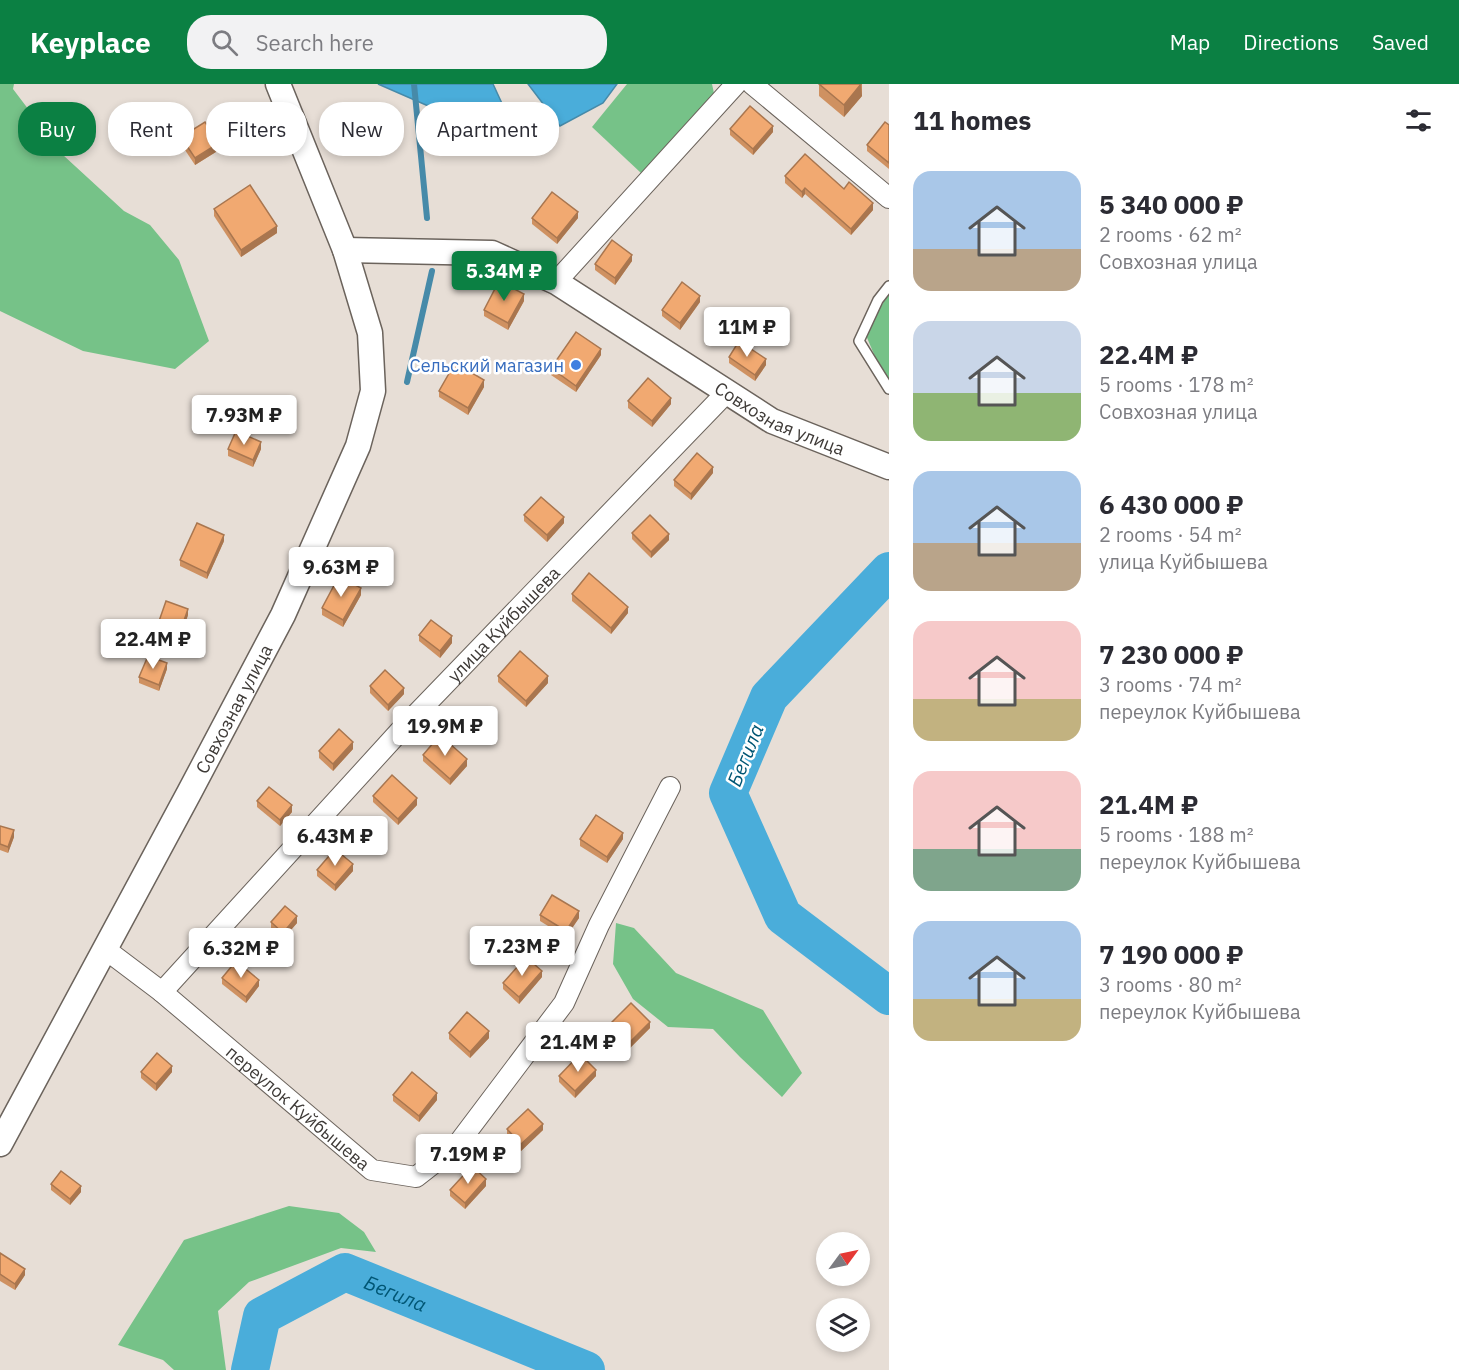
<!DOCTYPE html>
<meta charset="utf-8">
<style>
body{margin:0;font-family:"IBM Plex Sans",sans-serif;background:#f2f2f3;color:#2b2b33;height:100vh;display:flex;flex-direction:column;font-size:22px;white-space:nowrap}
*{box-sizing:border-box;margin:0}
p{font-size:20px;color:#7c7c81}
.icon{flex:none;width:33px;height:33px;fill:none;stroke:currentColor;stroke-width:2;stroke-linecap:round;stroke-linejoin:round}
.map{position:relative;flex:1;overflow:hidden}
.drawer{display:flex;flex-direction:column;background:#fff;width:570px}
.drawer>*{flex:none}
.banner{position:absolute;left:18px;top:18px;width:570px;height:54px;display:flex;gap:12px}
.needle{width:39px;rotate:57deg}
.controls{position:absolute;left:816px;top:1148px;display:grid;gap:12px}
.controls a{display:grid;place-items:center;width:54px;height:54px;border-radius:50%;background:#fff;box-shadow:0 3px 9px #0003;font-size:30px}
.price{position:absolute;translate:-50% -51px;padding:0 14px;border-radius:6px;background:#fff;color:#222;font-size:20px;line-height:39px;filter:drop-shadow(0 2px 3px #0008)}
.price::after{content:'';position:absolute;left:50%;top:36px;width:18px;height:14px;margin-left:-9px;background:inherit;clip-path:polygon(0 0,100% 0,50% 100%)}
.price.active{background:#0b8043;color:#fff}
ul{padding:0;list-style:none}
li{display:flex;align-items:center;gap:18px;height:150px;padding:0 24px}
li span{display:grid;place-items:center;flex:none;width:168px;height:120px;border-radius:18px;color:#555}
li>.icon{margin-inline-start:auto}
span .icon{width:72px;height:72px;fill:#fffc;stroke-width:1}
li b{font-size:26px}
h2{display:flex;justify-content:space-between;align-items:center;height:72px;padding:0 24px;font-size:26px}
.pill{padding:0 21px;border-radius:24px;background:#fff;box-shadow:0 3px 9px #0003;font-size:21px;line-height:54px}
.pill.active{background:#0b8043;color:#fff}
header{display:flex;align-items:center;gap:36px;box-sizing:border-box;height:84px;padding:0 30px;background:#0b8043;color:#fff}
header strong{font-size:28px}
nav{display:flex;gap:33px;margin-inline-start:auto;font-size:21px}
.search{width:420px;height:54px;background:#f2f2f3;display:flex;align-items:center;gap:15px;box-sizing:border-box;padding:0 21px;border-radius:24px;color:#7c7c81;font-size:22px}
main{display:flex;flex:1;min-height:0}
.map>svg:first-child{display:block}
.forest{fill:#76c288}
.water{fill:#4aadda;stroke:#468aa9;stroke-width:1.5}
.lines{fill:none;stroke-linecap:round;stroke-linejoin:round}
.stream{stroke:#468aa9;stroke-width:6}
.river{stroke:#4aadda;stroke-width:38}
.service-casing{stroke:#6b635c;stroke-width:12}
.minor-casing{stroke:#6b635c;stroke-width:22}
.tertiary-casing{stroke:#6b635c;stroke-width:27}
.service{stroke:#fff;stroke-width:9}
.minor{stroke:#fff;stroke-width:20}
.tertiary{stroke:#fff;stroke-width:24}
.wall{fill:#cf9161}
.shaded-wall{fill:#a9764f}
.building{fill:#f1a971;stroke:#a9764f;stroke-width:1.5}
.shop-dot{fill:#3f7fe0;stroke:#fff;stroke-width:2}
.labels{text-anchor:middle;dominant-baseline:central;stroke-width:5;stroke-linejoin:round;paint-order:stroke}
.shop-label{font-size:18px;fill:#366cbe;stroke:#fff;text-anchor:end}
.street-label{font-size:18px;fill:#3e3a37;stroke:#fff}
.water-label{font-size:20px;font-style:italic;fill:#005674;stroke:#fff}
</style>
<header>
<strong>Keyplace</strong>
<div class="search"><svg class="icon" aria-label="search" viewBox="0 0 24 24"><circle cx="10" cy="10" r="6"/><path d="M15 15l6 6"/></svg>Search here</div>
<nav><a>Map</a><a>Directions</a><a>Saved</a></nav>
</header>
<main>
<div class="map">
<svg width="889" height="1286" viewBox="0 0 889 1286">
<rect width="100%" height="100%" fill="#e7ded6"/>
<g class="forest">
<polygon points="0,0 14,0 13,5 63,71 124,127 150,141 179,176 209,257 175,285 83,267 0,227"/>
<polygon points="627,0 712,0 715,14 641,89 592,43"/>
<polygon points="889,209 889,301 887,301 865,249"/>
<polygon points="616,839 634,844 676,889 763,926 802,989 782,1013 740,973 713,945 668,943 633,915 613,880"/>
<polygon points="289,1122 339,1129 364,1148 376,1168 341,1164 249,1198 218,1227 226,1286 174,1286 163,1276 118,1261 184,1156"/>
</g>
<g class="water">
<polygon points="378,0 493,0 505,26 478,35 426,21"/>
<polygon points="528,0 617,0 603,19 560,42"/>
</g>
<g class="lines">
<g class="stream">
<polyline points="414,0 427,134"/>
<polyline points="407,298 432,187"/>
</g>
<g class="river">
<polyline points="889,487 769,613 728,709 783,832 889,912"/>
<path id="s1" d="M250 1286 262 1232 345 1188 586 1286"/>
</g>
<g class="service-casing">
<polyline id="service" points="889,202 878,216 859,257 889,305"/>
</g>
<g class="minor-casing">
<g id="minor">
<polyline points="752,0 889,114"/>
<polyline points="556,198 736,0"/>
<path id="s2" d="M105 865 162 908 372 1086 416 1093 457 1061 564 919 599 841 670 703"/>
<path id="s3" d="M162 908 399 648 727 308"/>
</g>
</g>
<g class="tertiary-casing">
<g id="tertiary">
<path id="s4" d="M345 166 492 169 556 198 772 337 889 383"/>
<path id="s5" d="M0 1060 189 709 283 531 358 362 373 307 370 249 345 166 278 0"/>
</g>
</g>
<use href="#service" class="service"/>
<use href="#minor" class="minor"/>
<use href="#tertiary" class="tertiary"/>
</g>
<g class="wall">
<polygon points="819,0 862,0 862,12 844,33 819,12"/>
<polygon points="889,41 889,85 867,67 867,61"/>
<polygon points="730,45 773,48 753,71 730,51"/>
<polygon points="181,53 219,66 195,81 181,60"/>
<polygon points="785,92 844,105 873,126 851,151 805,110 802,114 785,99"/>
<polygon points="214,125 277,149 241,173 214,132"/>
<polygon points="532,134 578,134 557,160 532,140"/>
<polygon points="632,177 615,201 595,186 595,180"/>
<polygon points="524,217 508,246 484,232 484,226"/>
<polygon points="700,218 680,246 662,232 662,226"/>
<polygon points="601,271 576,308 551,291 551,284"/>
<polygon points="729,273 766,281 755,297 729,279"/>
<polygon points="484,303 468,331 439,313 439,307"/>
<polygon points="628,317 671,320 652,343 628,324"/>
<polygon points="228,365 261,365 253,383 228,372"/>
<polygon points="713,389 691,416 674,402 674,396"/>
<polygon points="524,431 564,439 547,458 524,437"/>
<polygon points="632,449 669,456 651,474 632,455"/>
<polygon points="224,457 207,495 180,482 180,476"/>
<polygon points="572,510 628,529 611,550 572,517"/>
<polygon points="361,511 343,543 322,531 322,524"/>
<polygon points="188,531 180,554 158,546 158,540"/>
<polygon points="419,551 452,559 440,574 419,557"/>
<polygon points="167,585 159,607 139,599 139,593"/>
<polygon points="498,592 548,599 526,623 498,598"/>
<polygon points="370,602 404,610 388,627 370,609"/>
<polygon points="353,665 333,687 319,674 319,667"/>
<polygon points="423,671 467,682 450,701 423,677"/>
<polygon points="373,712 417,721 398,741 373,718"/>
<polygon points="257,717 292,728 280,742 257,723"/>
<polygon points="0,742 14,753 8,769 0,766"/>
<polygon points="580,755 623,755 607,779 580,762"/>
<polygon points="317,786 353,787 335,807 317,792"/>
<polygon points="540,831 579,834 566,853 540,837"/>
<polygon points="271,838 297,839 283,855 271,845"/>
<polygon points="542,893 519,920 503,905 503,899"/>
<polygon points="222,894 259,902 246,919 222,900"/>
<polygon points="610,940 650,944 629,965 610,946"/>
<polygon points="449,949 489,954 470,974 449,955"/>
<polygon points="141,988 172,988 156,1007 141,994"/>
<polygon points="559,992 596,992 575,1014 559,998"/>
<polygon points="393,1011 437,1016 419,1038 393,1017"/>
<polygon points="507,1045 543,1046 521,1067 507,1052"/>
<polygon points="51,1100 81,1108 70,1121 51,1106"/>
<polygon points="486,1102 465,1125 450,1112 450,1106"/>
<polygon points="0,1169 25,1191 15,1206 0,1197"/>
</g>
<g class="shaded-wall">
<polygon points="861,0 862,12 844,33 844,21"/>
<polygon points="773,42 773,48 753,71 753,65"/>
<polygon points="219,59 219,66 195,81 195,74"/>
<polygon points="805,104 805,110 802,114 802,108"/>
<polygon points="873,119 873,126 851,151 851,145"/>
<polygon points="578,128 578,134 557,160 557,154"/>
<polygon points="277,142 277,149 241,173 241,166"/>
<polygon points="632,171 632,177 615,201 615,194"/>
<polygon points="524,210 524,217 508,246 508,239"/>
<polygon points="700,212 700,218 680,246 680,239"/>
<polygon points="601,265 601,271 576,308 576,302"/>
<polygon points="766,275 766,281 755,297 755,291"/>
<polygon points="484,296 484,303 468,331 468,324"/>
<polygon points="671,314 671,320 652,343 652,337"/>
<polygon points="261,358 261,365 253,383 253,376"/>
<polygon points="713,383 713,389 691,416 691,410"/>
<polygon points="564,433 564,439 547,458 547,451"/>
<polygon points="669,450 669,456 651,474 651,468"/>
<polygon points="224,451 224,457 207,495 207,489"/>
<polygon points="361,504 361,511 343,543 343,536"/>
<polygon points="628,523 628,529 611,550 611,544"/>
<polygon points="188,525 188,531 180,554 180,548"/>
<polygon points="452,552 452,559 440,574 440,567"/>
<polygon points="167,579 167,585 159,607 159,601"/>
<polygon points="548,592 548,599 526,623 526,617"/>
<polygon points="404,604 404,610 388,627 388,621"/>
<polygon points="353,658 353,665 333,687 333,680"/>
<polygon points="467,675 467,682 450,701 450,695"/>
<polygon points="417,714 417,721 398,741 398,735"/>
<polygon points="292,721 292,728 280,742 280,736"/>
<polygon points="14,746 14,753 8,769 8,763"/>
<polygon points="623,749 623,755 607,779 607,773"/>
<polygon points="353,780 353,787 335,807 335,801"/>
<polygon points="579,827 579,834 566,853 566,847"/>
<polygon points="297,832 297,839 283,855 283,849"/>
<polygon points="542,887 542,893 519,920 519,913"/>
<polygon points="259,896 259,902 246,919 246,913"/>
<polygon points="650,938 650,944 629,965 629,959"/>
<polygon points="489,947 489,954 470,974 470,968"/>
<polygon points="172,982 172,988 156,1007 156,1000"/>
<polygon points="596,986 596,992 575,1014 575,1007"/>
<polygon points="437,1009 437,1016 419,1038 419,1032"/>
<polygon points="543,1040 543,1046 521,1067 521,1060"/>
<polygon points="486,1095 486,1102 465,1125 465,1119"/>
<polygon points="81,1102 81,1108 70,1121 70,1115"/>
<polygon points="25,1185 25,1191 15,1206 15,1200"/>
</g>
<g class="building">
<polygon points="819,0 861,0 844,21"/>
<polygon points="750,22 773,42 753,65 730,45"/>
<polygon points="205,38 219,59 195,74 181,53"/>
<polygon points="885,38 889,41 889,79 867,61"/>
<polygon points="805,70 844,105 849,98 873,119 851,145 805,104 802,108 785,92"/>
<polygon points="250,101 277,142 241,166 214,125"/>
<polygon points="552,108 578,128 557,154 532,134"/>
<polygon points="612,156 632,171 615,194 595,180"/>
<polygon points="499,197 524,210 508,239 484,226"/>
<polygon points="682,198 700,212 680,239 662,226"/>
<polygon points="576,248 601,265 576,302 551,284"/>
<polygon points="739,257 766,275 755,291 729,273"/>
<polygon points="455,279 484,296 468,324 439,307"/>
<polygon points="648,294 671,314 652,337 628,317"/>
<polygon points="236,347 261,358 253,376 228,365"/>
<polygon points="697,369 713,383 691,410 674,396"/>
<polygon points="541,413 564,433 547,451 524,431"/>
<polygon points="650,431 669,450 651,468 632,449"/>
<polygon points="197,439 224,451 207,489 180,476"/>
<polygon points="589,489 628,523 611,544 572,510"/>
<polygon points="339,492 361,504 343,536 322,524"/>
<polygon points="166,517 188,525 180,548 158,540"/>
<polygon points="431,536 452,552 440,567 419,551"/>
<polygon points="520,567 548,592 526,617 498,592"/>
<polygon points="148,572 167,579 159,601 139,593"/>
<polygon points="385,586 404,604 388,621 370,602"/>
<polygon points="339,645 353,658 333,680 319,667"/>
<polygon points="440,651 467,675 450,695 423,671"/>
<polygon points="392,691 417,714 398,735 373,712"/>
<polygon points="269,703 292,721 280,736 257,717"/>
<polygon points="596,731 623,749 607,773 580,755"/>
<polygon points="0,742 14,746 8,763 0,760"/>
<polygon points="335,765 353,780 335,801 317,786"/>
<polygon points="552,811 579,827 566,847 540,831"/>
<polygon points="285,822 297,832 283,849 271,838"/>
<polygon points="526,873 542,887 519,913 503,899"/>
<polygon points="236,877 259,896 246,913 222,894"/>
<polygon points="631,919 650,938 629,959 610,940"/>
<polygon points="467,928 489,947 470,968 449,949"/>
<polygon points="157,969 172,982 156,1000 141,988"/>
<polygon points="580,970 596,986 575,1007 559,992"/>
<polygon points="412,988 437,1009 419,1032 393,1011"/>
<polygon points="528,1025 543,1040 521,1060 507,1045"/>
<polygon points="472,1082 486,1095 465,1119 450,1106"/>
<polygon points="61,1087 81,1102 70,1115 51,1100"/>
<polygon points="0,1169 25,1185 15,1200 0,1190"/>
</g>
<circle class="shop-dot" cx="576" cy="281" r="6"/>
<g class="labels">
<g class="shop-label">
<text x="564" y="281">Сельский магазин</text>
</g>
<g class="street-label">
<text stroke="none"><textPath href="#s4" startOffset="480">Совхозная улица</textPath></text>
<text stroke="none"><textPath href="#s3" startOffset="502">улица Куйбышева</textPath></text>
<text stroke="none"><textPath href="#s5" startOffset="494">Совхозная улица</textPath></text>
<text stroke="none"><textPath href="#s2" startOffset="250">переулок Куйбышева</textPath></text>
</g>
<g class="water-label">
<text transform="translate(745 671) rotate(-68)">Бегила</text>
<text stroke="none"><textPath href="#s1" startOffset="204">Бегила</textPath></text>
</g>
</g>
</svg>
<div class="controls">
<a><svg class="needle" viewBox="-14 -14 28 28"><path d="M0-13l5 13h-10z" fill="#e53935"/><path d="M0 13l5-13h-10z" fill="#7c7c81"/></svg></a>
<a><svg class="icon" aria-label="layers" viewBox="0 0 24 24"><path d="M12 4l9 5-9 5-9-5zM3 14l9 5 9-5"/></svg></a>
</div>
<b class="price active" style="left:504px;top:218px">5.34M ₽</b>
<b class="price" style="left:747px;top:274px">11M ₽</b>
<b class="price" style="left:244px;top:362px">7.93M ₽</b>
<b class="price" style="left:341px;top:514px">9.63M ₽</b>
<b class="price" style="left:153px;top:586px">22.4M ₽</b>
<b class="price" style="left:445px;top:673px">19.9M ₽</b>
<b class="price" style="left:335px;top:783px">6.43M ₽</b>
<b class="price" style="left:522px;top:893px">7.23M ₽</b>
<b class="price" style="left:241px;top:895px">6.32M ₽</b>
<b class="price" style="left:578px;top:989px">21.4M ₽</b>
<b class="price" style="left:468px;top:1101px">7.19M ₽</b>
<div class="banner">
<a class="pill active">Buy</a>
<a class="pill">Rent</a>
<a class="pill">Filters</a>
<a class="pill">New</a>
<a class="pill">Apartment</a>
</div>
</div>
<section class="drawer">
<h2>11 homes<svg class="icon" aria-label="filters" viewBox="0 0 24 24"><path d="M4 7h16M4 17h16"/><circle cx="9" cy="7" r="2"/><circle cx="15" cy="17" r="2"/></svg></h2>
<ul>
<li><span style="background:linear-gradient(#a9c7e8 65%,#b9a48a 0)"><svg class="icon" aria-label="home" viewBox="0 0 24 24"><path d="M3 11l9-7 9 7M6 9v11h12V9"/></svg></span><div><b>5 340 000 ₽</b><p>2 rooms · 62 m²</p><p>Совхозная улица</p></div></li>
<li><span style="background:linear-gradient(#c9d6e8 60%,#8fb573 0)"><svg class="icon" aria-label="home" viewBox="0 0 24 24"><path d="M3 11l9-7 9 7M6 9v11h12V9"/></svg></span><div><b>22.4M ₽</b><p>5 rooms · 178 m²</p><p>Совхозная улица</p></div></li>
<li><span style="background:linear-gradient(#a9c7e8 60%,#b9a48a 0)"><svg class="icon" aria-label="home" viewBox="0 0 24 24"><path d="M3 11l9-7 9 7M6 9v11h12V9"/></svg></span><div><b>6 430 000 ₽</b><p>2 rooms · 54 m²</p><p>улица Куйбышева</p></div></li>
<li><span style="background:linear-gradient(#f6c9c9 65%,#c2b280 0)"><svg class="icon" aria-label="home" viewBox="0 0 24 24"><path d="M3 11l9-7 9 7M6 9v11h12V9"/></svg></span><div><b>7 230 000 ₽</b><p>3 rooms · 74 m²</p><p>переулок Куйбышева</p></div></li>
<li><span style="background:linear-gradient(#f6c9c9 65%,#7fa58c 0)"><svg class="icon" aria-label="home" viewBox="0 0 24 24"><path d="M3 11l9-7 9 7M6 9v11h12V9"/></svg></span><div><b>21.4M ₽</b><p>5 rooms · 188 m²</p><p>переулок Куйбышева</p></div></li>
<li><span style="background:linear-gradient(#a9c7e8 65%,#c2b280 0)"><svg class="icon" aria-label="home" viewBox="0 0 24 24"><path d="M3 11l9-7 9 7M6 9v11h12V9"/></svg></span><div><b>7 190 000 ₽</b><p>3 rooms · 80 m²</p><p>переулок Куйбышева</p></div></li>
</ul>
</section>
</main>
